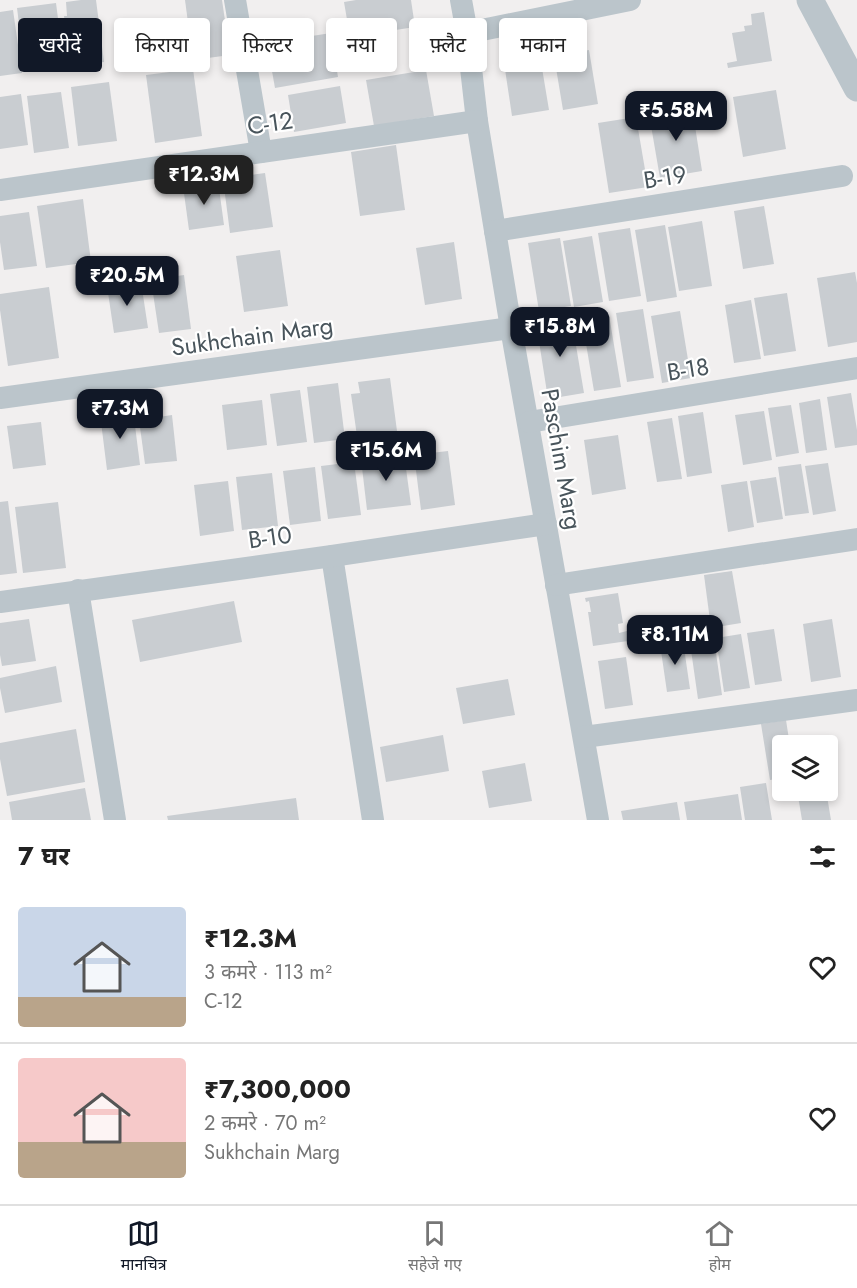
<!DOCTYPE html>
<html lang="hi">
<meta charset="utf-8">
<style>
body{margin:0;font-family:Jost,"Noto Sans Devanagari",sans-serif;background:#f6f6f6;color:#222;height:100vh;display:flex;flex-direction:column;font-size:22px;white-space:nowrap}
*{box-sizing:border-box;margin:0}
p{font-size:20px;color:#767676}
.icon{flex:none;width:33px;height:33px;fill:none;stroke:currentColor;stroke-width:2;stroke-linecap:round;stroke-linejoin:round}
.map{position:relative;height:820px;overflow:hidden}
.panel{display:flex;flex-direction:column;background:#fff;flex:1}
.panel>*{flex:none}
.guide{position:absolute;left:18px;top:18px;width:822px;height:54px;display:flex;gap:12px}
.controls{position:absolute;left:772px;top:735px;display:grid;gap:12px}
.controls a{display:grid;place-items:center;width:66px;height:66px;border-radius:6px;background:#fff;box-shadow:0 3px 9px #0003;font-size:30px}
.price{position:absolute;translate:-50% -51px;padding:0 14px;border-radius:12px;background:#111827;color:#fff;font-size:20px;line-height:39px;filter:drop-shadow(0 2px 3px #0008)}
.price::after{content:'';position:absolute;left:50%;top:36px;width:18px;height:14px;margin-left:-9px;background:inherit;clip-path:polygon(0 0,100% 0,50% 100%)}
.price.selected{background:#222;color:#fff}
ul{padding:0;list-style:none}
li{display:flex;align-items:center;gap:18px;height:150px;padding:0 18px}
li+li{border-top:2px solid #e0e0e0}
li span{display:grid;place-items:center;flex:none;width:168px;height:120px;border-radius:6px;color:#555}
li>.icon{margin-inline-start:auto}
span .icon{width:72px;height:72px;fill:#fffc;stroke-width:1}
li b{font-size:26px}
h2{display:flex;justify-content:space-between;align-items:center;height:72px;padding:0 18px;font-size:26px}
.pill{padding:0 21px;border-radius:6px;background:#fff;box-shadow:0 3px 9px #0003;font-size:21px;line-height:54px}
.pill.selected{background:#111827;color:#fff}
.dock{display:flex;justify-content:space-around;align-items:center;height:84px;border-top:2px solid #e0e0e0;background:#fff;font-size:16px;color:#767676}
.dock a{display:grid;justify-items:center;gap:3px}
.dock .selected{color:#111827}
.map>svg:first-child{display:block}
.building{fill:#c9cdd1}
.lines{fill:none;stroke-linecap:round;stroke-linejoin:round}
.minor{stroke:#bbc5cb;stroke-width:22}
.tertiary{stroke:#bbc5cb;stroke-width:27}
.labels{text-anchor:middle;dominant-baseline:central;stroke-width:4.5;stroke-linejoin:round;paint-order:stroke}
.street-label{font-size:24px;fill:#48545b;stroke:#fff}
</style>
<div class="map">
<svg width="857" height="820" viewBox="0 0 857 820">
<rect width="100%" height="100%" fill="#f1efef"/>
<g class="building">
<polygon points="81,0 96,0 104,62 71,66 64,16 67,16 66,2"/>
<polygon points="185,0 222,0 230,55 193,60"/>
<polygon points="356,0 411,0 415,27 350,37 344,2"/>
<polygon points="56,3 64,65 25,70 25,67 30,67 28,55 23,55 17,8"/>
<polygon points="13,10 22,73 0,76 0,12"/>
<polygon points="764,12 772,61 728,68 727,63 737,61 732,33 745,31 744,26 752,25 751,14"/>
<polygon points="331,33 338,77 275,88 267,43"/>
<polygon points="539,50 549,110 512,116 503,56"/>
<polygon points="589,50 598,104 563,110 554,56"/>
<polygon points="193,69 202,136 155,143 146,75"/>
<polygon points="426,70 434,116 374,126 366,80"/>
<polygon points="109,82 117,141 78,146 71,87"/>
<polygon points="340,86 346,123 294,132 288,95"/>
<polygon points="776,90 786,149 743,157 733,97"/>
<polygon points="61,92 69,148 34,153 27,96"/>
<polygon points="21,94 28,145 0,149 0,97"/>
<polygon points="692,107 702,171 660,178 649,114"/>
<polygon points="636,117 648,187 609,193 598,123"/>
<polygon points="396,145 405,210 360,216 351,152"/>
<polygon points="265,173 273,227 230,233 223,179"/>
<polygon points="218,181 224,225 189,230 183,186"/>
<polygon points="83,199 91,262 46,268 37,206"/>
<polygon points="764,206 774,264 743,269 734,211"/>
<polygon points="29,212 37,266 4,270 0,242 0,216"/>
<polygon points="702,221 712,286 679,291 668,227"/>
<polygon points="665,225 677,297 647,302 635,230"/>
<polygon points="630,228 641,296 609,301 598,233"/>
<polygon points="592,236 603,302 574,307 563,241"/>
<polygon points="560,238 571,306 539,311 528,243"/>
<polygon points="454,242 462,299 425,305 416,248"/>
<polygon points="280,250 288,306 244,312 236,256"/>
<polygon points="855,272 857,283 857,342 828,347 817,278"/>
<polygon points="184,275 191,329 159,333 151,280"/>
<polygon points="141,282 148,328 114,333 107,286"/>
<polygon points="49,287 59,358 8,366 0,310 0,294"/>
<polygon points="787,293 796,351 764,356 754,298"/>
<polygon points="751,300 761,359 734,363 725,305"/>
<polygon points="643,309 654,378 627,382 616,313"/>
<polygon points="680,311 691,378 662,383 651,316"/>
<polygon points="609,315 621,387 594,391 582,320"/>
<polygon points="571,316 584,393 548,399 536,322"/>
<polygon points="390,378 397,431 357,436 351,394 360,393 358,382"/>
<polygon points="338,383 345,439 314,443 307,387"/>
<polygon points="300,390 307,442 277,446 270,394"/>
<polygon points="851,393 857,430 857,445 835,448 827,397"/>
<polygon points="820,399 827,450 806,453 799,403"/>
<polygon points="262,400 267,445 227,450 222,405"/>
<polygon points="791,405 799,453 776,457 768,408"/>
<polygon points="133,410 140,465 107,470 100,414"/>
<polygon points="764,411 772,460 743,465 735,415"/>
<polygon points="703,412 712,473 687,477 678,416"/>
<polygon points="172,415 177,461 145,464 139,420"/>
<polygon points="672,418 682,479 657,482 647,422"/>
<polygon points="41,422 46,465 13,469 7,426"/>
<polygon points="618,435 626,489 592,495 584,440"/>
<polygon points="448,451 455,505 421,510 414,455"/>
<polygon points="404,454 411,505 367,510 361,459"/>
<polygon points="354,462 361,515 328,519 321,466"/>
<polygon points="828,463 836,511 813,515 805,466"/>
<polygon points="801,464 809,513 785,516 778,467"/>
<polygon points="315,467 321,521 290,525 283,471"/>
<polygon points="272,473 278,526 242,530 236,477"/>
<polygon points="776,477 783,519 757,523 750,481"/>
<polygon points="228,481 234,531 200,536 194,485"/>
<polygon points="747,481 754,527 728,532 721,485"/>
<polygon points="8,501 17,573 0,575 0,502"/>
<polygon points="58,502 66,568 23,573 15,507"/>
<polygon points="732,571 741,623 711,628 704,575"/>
<polygon points="618,593 623,623 618,624 619,633 627,631 628,641 593,646 588,612 591,612 589,601 586,602 585,598"/>
<polygon points="234,601 242,642 140,662 132,620"/>
<polygon points="29,619 36,661 2,666 0,655 0,623"/>
<polygon points="832,619 841,677 811,682 803,624"/>
<polygon points="774,629 782,681 755,685 747,633"/>
<polygon points="741,634 750,688 724,692 716,638"/>
<polygon points="714,639 722,695 698,699 690,643"/>
<polygon points="683,641 690,689 667,692 660,644"/>
<polygon points="626,657 633,705 605,709 598,661"/>
<polygon points="56,666 62,702 5,713 0,688 0,678"/>
<polygon points="508,679 515,715 463,724 456,688"/>
<polygon points="786,720 790,746 783,746 783,778 770,780 761,724"/>
<polygon points="76,729 85,782 7,796 0,759 0,743"/>
<polygon points="443,735 449,771 386,782 380,747"/>
<polygon points="525,763 532,801 489,808 482,771"/>
<polygon points="766,783 772,820 745,820 740,787"/>
<polygon points="85,788 91,820 12,820 9,802"/>
<polygon points="797,790 826,790 831,820 802,820"/>
<polygon points="738,794 742,820 687,820 684,802"/>
<polygon points="296,798 299,820 168,820 167,816"/>
<polygon points="677,802 680,820 623,820 621,811"/>
</g>
<g class="lines">
<g class="minor">
<polyline points="235,0 261,152"/>
<polyline points="461,0 467,33 477,121 511,328 598,820"/>
<polyline points="467,33 630,0"/>
<polyline points="0,190 477,121"/>
<polyline points="495,231 842,176"/>
<polyline points="0,398 511,328"/>
<polyline points="529,422 857,368"/>
<polyline points="332,556 373,820"/>
<polyline points="556,585 857,539"/>
<polyline points="78,590 115,820"/>
<polyline points="0,602 332,556 546,524"/>
<polyline points="584,737 857,700"/>
</g>
<polyline class="tertiary" points="810,0 857,88"/>
</g>
<g class="labels">
<g class="street-label">
<text transform="translate(270 123) rotate(-8)">C-12</text>
<text transform="translate(665 177) rotate(-9)">B-19</text>
<text transform="translate(252 336) rotate(-8)">Sukhchain Marg</text>
<text transform="translate(688 369) rotate(-9)">B-18</text>
<text transform="translate(562 459) rotate(80)">Paschim Marg</text>
<text transform="translate(270 537) rotate(-8)">B-10</text>
</g>
</g>
</svg>
<div class="controls">
<a><svg class="icon" aria-label="layers" viewBox="0 0 24 24"><path d="M12 4l9 5-9 5-9-5zM3 14l9 5 9-5"/></svg></a>
</div>
<b class="price" style="left:676px;top:142px">₹5.58M</b>
<b class="price selected" style="left:204px;top:206px">₹12.3M</b>
<b class="price" style="left:127px;top:307px">₹20.5M</b>
<b class="price" style="left:560px;top:358px">₹15.8M</b>
<b class="price" style="left:120px;top:440px">₹7.3M</b>
<b class="price" style="left:386px;top:482px">₹15.6M</b>
<b class="price" style="left:675px;top:666px">₹8.11M</b>
<div class="guide">
<a class="pill selected">खरीदें</a>
<a class="pill">किराया</a>
<a class="pill">फ़िल्टर</a>
<a class="pill">नया</a>
<a class="pill">फ़्लैट</a>
<a class="pill">मकान</a>
</div>
</div>
<section class="panel">
<h2>7 घर<svg class="icon" aria-label="filters" viewBox="0 0 24 24"><path d="M4 7h16M4 17h16"/><circle cx="9" cy="7" r="2"/><circle cx="15" cy="17" r="2"/></svg></h2>
<ul>
<li><span style="background:linear-gradient(#c9d6e8 75%,#b9a48a 0)"><svg class="icon" aria-label="home" viewBox="0 0 24 24"><path d="M3 11l9-7 9 7M6 9v11h12V9"/></svg></span><div><b>₹12.3M</b><p>3 कमरे · 113 m²</p><p>C-12</p></div><svg class="icon" aria-label="heart" viewBox="0 0 24 24"><path d="M12 20l-8-8c-3-5 5-10 8-4 3-6 11-1 8 4z"/></svg></li>
<li><span style="background:linear-gradient(#f6c9c9 70%,#b9a48a 0)"><svg class="icon" aria-label="home" viewBox="0 0 24 24"><path d="M3 11l9-7 9 7M6 9v11h12V9"/></svg></span><div><b>₹7,300,000</b><p>2 कमरे · 70 m²</p><p>Sukhchain Marg</p></div><svg class="icon" aria-label="heart" viewBox="0 0 24 24"><path d="M12 20l-8-8c-3-5 5-10 8-4 3-6 11-1 8 4z"/></svg></li>
</ul>
</section>
<nav class="dock">
<a class="selected"><svg class="icon" aria-label="map" viewBox="0 0 24 24"><path d="M3 6l6-2 6 2 6-2v14l-6 2-6-2-6 2zM9 4v14M15 6v14"/></svg>मानचित्र</a>
<a><svg class="icon" aria-label="saved" viewBox="0 0 24 24"><path d="M7 4h10v16l-5-4-5 4z"/></svg>सहेजे गए</a>
<a><svg class="icon" aria-label="home" viewBox="0 0 24 24"><path d="M3 11l9-7 9 7M6 9v11h12V9"/></svg>होम</a>
</nav>
